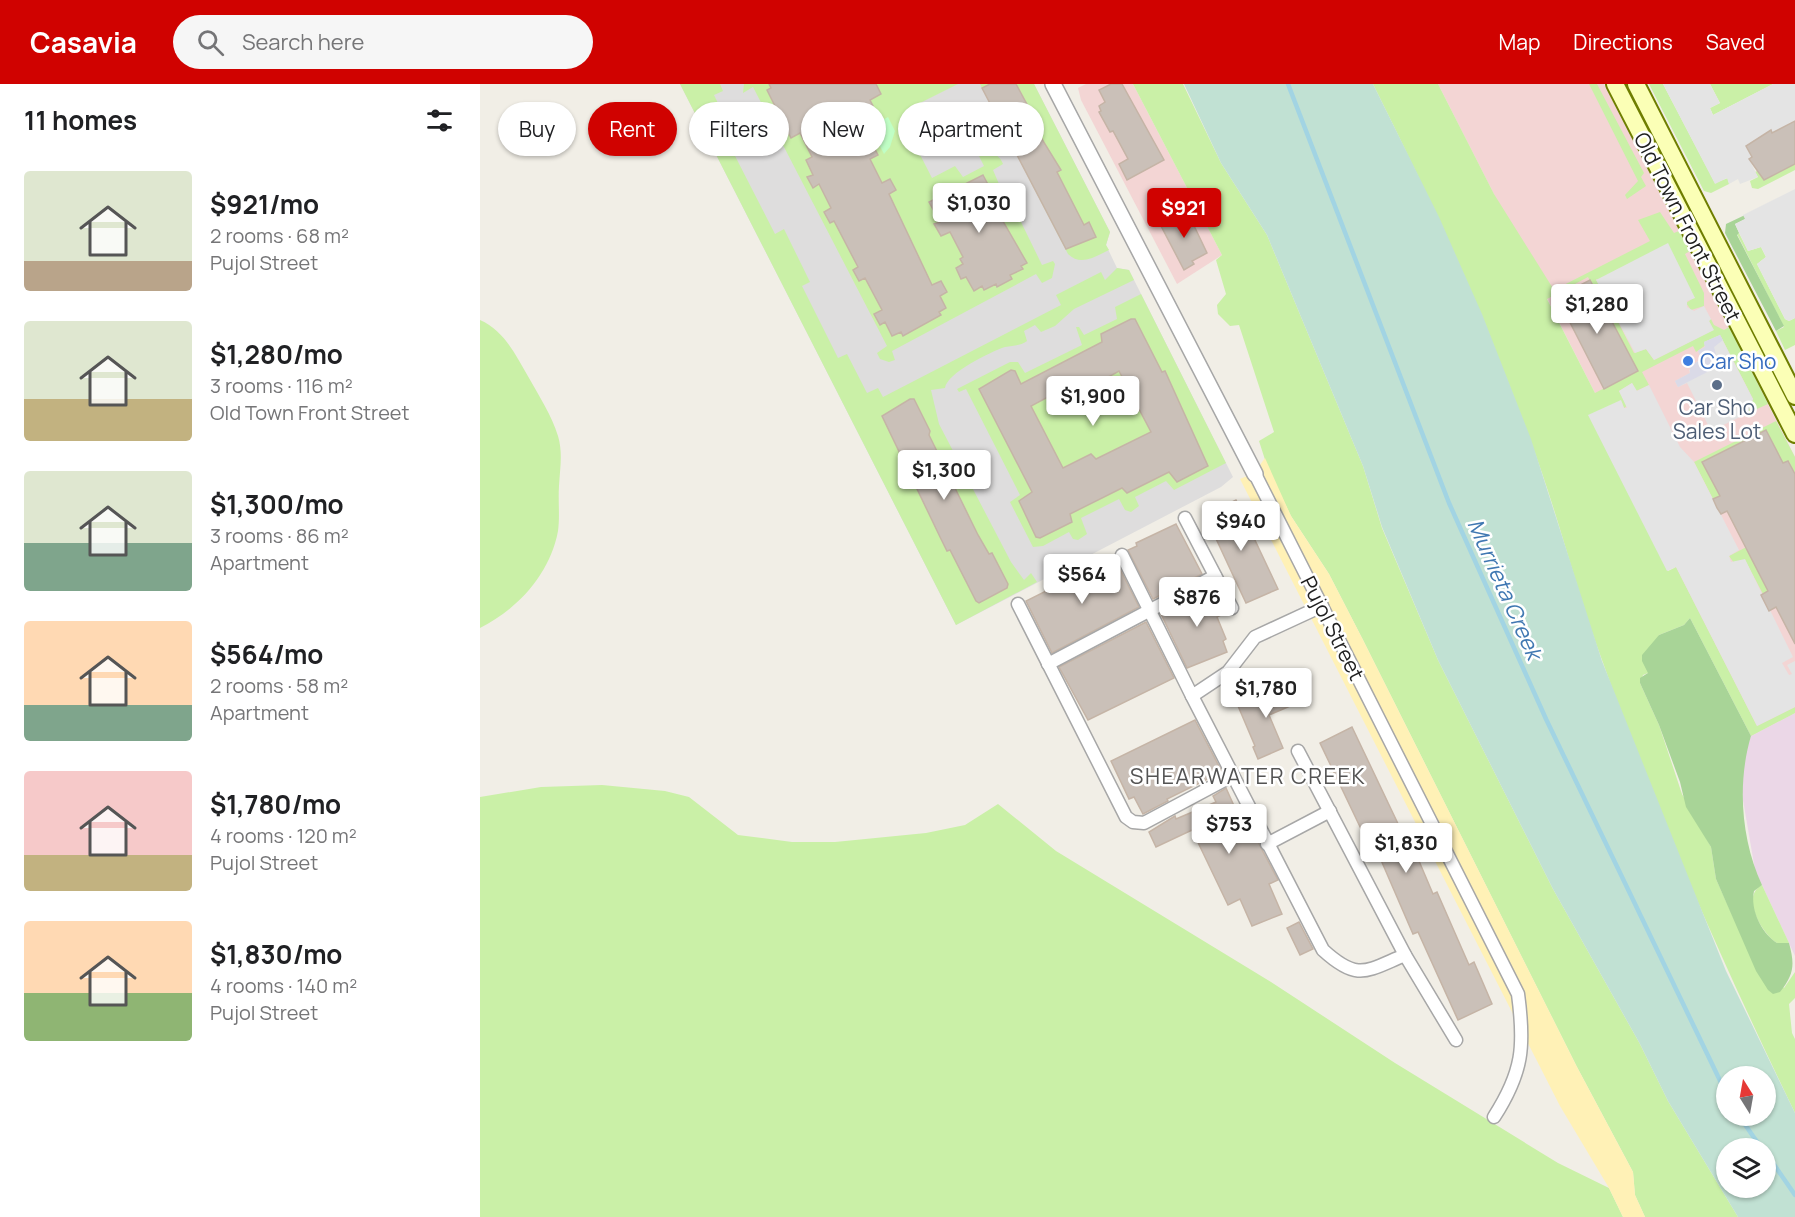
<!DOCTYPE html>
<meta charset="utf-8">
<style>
body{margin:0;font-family:Manrope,sans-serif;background:#f6f6f6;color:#202124;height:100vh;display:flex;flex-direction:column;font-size:22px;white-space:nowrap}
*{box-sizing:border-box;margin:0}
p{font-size:20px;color:#757577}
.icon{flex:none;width:33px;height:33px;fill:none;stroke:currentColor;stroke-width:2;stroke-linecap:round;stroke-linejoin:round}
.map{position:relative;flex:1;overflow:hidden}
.drawer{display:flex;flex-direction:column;background:#fff;width:480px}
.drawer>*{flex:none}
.top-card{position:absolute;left:18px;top:18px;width:570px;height:54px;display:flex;gap:12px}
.needle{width:39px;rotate:349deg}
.controls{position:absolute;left:1236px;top:982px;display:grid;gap:12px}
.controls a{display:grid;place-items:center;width:60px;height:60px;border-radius:50%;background:#fff;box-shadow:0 2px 4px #0004;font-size:30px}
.price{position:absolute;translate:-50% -51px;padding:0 14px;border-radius:6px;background:#fff;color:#222;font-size:20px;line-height:39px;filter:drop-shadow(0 2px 3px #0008)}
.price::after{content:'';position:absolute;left:50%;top:36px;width:18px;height:14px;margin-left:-9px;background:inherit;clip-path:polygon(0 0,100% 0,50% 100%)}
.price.selected{background:#d00200;color:#fff}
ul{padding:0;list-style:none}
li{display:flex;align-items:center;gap:18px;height:150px;padding:0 24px}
li span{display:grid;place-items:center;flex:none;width:168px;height:120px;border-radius:6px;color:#555}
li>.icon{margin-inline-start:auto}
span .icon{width:72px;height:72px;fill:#fffc;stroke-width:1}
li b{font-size:26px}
h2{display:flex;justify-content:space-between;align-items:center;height:72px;padding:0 24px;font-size:26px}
.tag{padding:0 21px;border-radius:27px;background:#fff;box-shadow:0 2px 4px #0004;font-size:21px;line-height:54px}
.tag.selected{background:#d00200;color:#fff}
header{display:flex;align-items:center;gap:36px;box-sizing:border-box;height:84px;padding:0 30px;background:#d00200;color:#fff}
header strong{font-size:28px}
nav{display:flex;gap:33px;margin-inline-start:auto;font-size:21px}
.search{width:420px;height:54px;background:#f6f6f6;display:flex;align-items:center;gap:15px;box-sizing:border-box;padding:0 21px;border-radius:33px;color:#757577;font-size:22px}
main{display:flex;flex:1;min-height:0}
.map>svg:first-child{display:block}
.residential{fill:#dedddd}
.commercial{fill:#f3d5d4}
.industrial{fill:#ebd7e7}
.grass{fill:#caf0a7;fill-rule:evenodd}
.forest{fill:#a8d497}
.wetland{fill:#c1e1d3;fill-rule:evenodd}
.sand{fill:#fff1b6}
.park{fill:#c0fec5}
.parking{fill:#e4e4e4}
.plaza{fill:#dadae7}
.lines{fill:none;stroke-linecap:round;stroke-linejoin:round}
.stream{stroke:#a2d4e3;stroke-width:4.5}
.building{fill:#cac0b8;stroke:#c5b4a6;stroke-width:1.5;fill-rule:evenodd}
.minor-casing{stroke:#a7a7a7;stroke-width:15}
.tertiary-casing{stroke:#a7a7a7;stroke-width:18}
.secondary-casing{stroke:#6f7e00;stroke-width:20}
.minor{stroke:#fff;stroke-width:12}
.tertiary{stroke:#fff;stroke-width:15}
.secondary{stroke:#fbffb6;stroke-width:16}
.shop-dot{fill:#3f7fe0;stroke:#fff;stroke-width:2}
.service-dot{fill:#5c6f8a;stroke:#fff;stroke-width:2}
.labels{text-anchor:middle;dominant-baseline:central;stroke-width:5;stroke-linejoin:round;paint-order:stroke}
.street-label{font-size:21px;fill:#202020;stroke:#fff}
.shop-label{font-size:21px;fill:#366cbe;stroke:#fff;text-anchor:start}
.service-label{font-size:21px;fill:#4e5e75;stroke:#fff}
.water-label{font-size:22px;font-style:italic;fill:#4078b2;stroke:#fff}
.neighbourhood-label{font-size:22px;letter-spacing:1.5px;fill:#535353;stroke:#fff}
</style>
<header>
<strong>Casavia</strong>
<div class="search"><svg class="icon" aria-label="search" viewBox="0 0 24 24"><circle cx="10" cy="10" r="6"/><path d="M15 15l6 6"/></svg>Search here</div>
<nav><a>Map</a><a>Directions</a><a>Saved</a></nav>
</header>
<main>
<section class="drawer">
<h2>11 homes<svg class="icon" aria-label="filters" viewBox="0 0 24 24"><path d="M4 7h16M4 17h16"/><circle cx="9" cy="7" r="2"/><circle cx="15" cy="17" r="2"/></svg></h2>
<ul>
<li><span style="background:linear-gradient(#dfe7d0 75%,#b9a48a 0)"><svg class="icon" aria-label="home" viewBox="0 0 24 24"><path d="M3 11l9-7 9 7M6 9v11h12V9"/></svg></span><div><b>$921/mo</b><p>2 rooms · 68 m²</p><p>Pujol Street</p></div></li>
<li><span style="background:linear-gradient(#dfe7d0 65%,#c2b280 0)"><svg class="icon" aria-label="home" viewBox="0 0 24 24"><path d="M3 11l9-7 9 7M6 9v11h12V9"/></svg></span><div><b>$1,280/mo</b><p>3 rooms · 116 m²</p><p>Old Town Front Street</p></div></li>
<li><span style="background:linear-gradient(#dfe7d0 60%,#7fa58c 0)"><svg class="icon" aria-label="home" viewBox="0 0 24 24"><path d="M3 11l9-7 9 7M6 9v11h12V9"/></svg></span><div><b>$1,300/mo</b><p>3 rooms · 86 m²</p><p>Apartment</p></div></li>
<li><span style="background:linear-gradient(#ffd9b3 70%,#7fa58c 0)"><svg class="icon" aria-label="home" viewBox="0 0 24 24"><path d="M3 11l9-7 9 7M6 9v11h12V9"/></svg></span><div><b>$564/mo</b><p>2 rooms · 58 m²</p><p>Apartment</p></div></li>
<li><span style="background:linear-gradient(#f6c9c9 70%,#c2b280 0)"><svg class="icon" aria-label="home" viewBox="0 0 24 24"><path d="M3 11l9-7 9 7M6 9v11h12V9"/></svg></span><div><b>$1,780/mo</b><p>4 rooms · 120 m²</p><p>Pujol Street</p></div></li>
<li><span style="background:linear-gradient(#ffd9b3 60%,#8fb573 0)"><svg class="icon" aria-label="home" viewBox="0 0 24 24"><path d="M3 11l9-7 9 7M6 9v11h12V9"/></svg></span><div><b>$1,830/mo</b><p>4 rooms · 140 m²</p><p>Pujol Street</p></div></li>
</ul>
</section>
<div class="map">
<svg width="1315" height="1133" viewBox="0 0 1315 1133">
<rect width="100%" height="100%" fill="#f1eee6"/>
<polygon class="residential" points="200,0 554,0 630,148 626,161 637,184 649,186 753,393 741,403 476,541"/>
<g class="commercial">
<polygon points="606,0 653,0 742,171 697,200 601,16 598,4"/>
<polygon points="958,0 1124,0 1315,373 1315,629 1271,652 1116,311"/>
</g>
<polygon class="industrial" points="1315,629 1315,872 1275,786 1262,710 1262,680 1271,652"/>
<g class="grass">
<path d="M200 0H240L243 7 234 11 259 62 252 66 295 150 304 145 330 198 322 202 358 274 367 270 387 309 398 304 403 313 581 221 576 211 621 188 625 196 637 184 649 186 654 196 594 225 575 242 561 248 555 241 544 247 547 257C540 262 534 261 525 263 510 268 467 289 465 304L451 306 459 340 531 478 544 496 551 489 557 498 476 541Z"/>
<path d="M264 0H478L428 25 438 45 430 51 452 94 475 82 483 93 504 82 499 72C509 68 519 69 523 80L513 86 519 100 522 99 562 181 573 177 575 180 572 194 562 199 556 190 412 267 415 276 409 278 400 275 397 269 407 262 273 3 263 9Z"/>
<path d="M500 0H554L630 148 626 161 629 166C616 172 601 183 588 170Z"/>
<polygon points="653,0 703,0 741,79 787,151 883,382 902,444 958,576 1073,805 1160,960 1188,1017 1258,1133 1165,1133 1155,1111 1153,1088 1097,983 882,554 849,490 811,432 788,385 779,357 794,348 759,241 750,242 738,230 737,221 746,210 736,176 742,171"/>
<path d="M893 0H958L1014 110 1074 206 1170 157 1158 136 1180 128 1194 149 1199 147 1210 167 1205 170 1224 209V222L1211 226 1206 219 1215 213 1116 195 1154 269 1166 265 1174 276 1233 246 1229 237 1231 235 1234 241 1244 246 1249 243 1288 320 1268 329 1273 315 1240 251 1216 268 1213 262 1162 288 1169 301 1156 307 1152 299 1139 307 1147 322 1144 324 1141 316 1188 487 1196 483 1277 642 1315 623V629L1271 652 1210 534 1204 541 1179 551 1168 583V589L1163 591 1160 599 1179 641 1202 710 1231 763 1236 795 1263 855 1269 868 1304 904 1315 888V914L1309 920 1312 949 1315 955V1029C1244 882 1177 731 1122 576 1095 503 1077 426 1049 353 1004 231 951 116 893 0ZM1108 193 1157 287 1115 309 1067 215Z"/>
<polygon points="1109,0 1117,0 1164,89 1161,93 1166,102 1147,115 1145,111 1158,97"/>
<polygon points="1169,0 1183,0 1235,99 1248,94 1249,100 1231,109 1224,107"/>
<polygon points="1230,0 1293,0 1233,31 1230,24 1240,19"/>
<polygon points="1315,80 1315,86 1278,105 1272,104 1270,97 1278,93 1275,88 1279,86 1284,96"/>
<polygon points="1259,149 1268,167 1281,163 1286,173 1277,180 1305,235 1309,237 1315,234 1315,261 1305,266 1296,247 1304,243 1257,150"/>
<polygon points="661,210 746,379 694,406 686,397 655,413 659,422 651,428 645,426 639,415 601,434 607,450 598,456 593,455 589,448 563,462 553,463 531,420 530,418 540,411 486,305 479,308 477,305 530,278 538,278 545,289 602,261 596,243 599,243 604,251 637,235 635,223"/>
<path d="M0 236C25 247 36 272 49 294 59 312 72 332 78 352 83 369 80 384 79 402 78 417 80 433 78 447 70 490 38 525 0 544Z"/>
<polygon points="1296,337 1315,373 1315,390 1309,377 1303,379 1286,346 1222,378 1240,412 1233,415 1214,378"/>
<polygon points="1315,438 1288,507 1283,510 1265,476 1254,479 1249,472"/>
<polygon points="122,701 185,707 209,713 258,751 312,758 355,758 446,749 485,741 518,720 576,767 791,898 915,979 1078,1079 1129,1104 1143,1133 0,1133 0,713 61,703"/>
<path d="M1282 801 1309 859H1297C1282 850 1260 812 1282 801Z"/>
</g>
<g class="forest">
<polygon points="1265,131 1265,135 1255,140 1259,149 1257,151 1304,242 1296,247 1245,149 1246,140"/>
<path d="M1210 534 1271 652C1257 699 1261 756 1282 801L1274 807C1270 825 1281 849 1297 859H1309C1315 881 1314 890 1300 908L1293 910 1288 906 1276 887 1236 795 1231 763 1206 723 1200 698 1179 641 1160 599V594L1168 589 1162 577V571L1179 551 1204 541Z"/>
</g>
<path class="wetland" d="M704 0H893L959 133 1002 230 1051 355 1122 577 1246 887 1315 1029V1133H1258L1188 1017 1160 960 1073 805 958 576 902 443 883 382 787 151 741 79ZM1246 993H1286V1032H1246ZM1246 1065H1286V1104H1246Z"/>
<polygon class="sand" points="785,374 811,432 849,490 882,554 1097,983 1153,1088 1155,1111 1165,1133 1143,1133 1129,1104 1080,1022 760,395 774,389"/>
<polygon class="park" points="408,33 415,47 410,63 404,70 390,43"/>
<g class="parking">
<polygon points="1183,0 1230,0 1240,19 1230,24 1233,31 1293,0 1315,0 1315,37 1292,49 1290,47 1266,62 1272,73 1269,75 1278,93 1260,100 1258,95 1249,100 1247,94 1235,100"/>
<polygon points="1315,105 1315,234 1309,237 1305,235 1277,180 1286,173 1281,163 1268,167 1255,140 1265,135 1263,131"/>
<polygon points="1188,159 1215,214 1207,217 1207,223 1214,227 1224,222 1231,235 1229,237 1234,246 1174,276 1166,265 1155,269 1116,196"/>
<polygon points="1240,251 1273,315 1268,329 1231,347 1207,299 1198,303 1195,297 1210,289 1209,286 1217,282 1216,278 1222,275 1218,267 1225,263 1224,258"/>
<polygon points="1152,299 1157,307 1169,301 1200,363 1214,378 1259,466 1249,472 1251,478 1265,475 1313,573 1302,579 1309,591 1312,590 1307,581 1315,577 1315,623 1277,642 1196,483 1187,487 1108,331 1141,316 1144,324 1147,324 1139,307"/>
</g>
<polygon class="plaza" points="1240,251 1243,256 1234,263 1239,282 1198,303 1195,297 1210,289 1210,281 1222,276 1218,267 1225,263 1224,258"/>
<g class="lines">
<g class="stream">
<polyline points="808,0 969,419 1066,635 1246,1009"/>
<polyline points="1259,1032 1282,1065"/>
<polyline points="1286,1069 1315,1111"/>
</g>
</g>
<g class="building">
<polygon points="289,0 396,0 401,10 390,16 393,22 369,34 384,64 392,60 398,71 390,75 402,99 410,95 416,106 409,110 452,201 461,197 467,208 460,212 466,224 459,228 461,231 423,252 421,248 412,252 405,238 400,241 394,230 402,226 385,194 379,197 373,186 378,183 354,137 350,139 344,128 351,124 339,100 333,104 327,93 333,91 326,76 332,73 320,49 311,54 287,6 291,4"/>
<polygon points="510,0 536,0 556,37 552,39 581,86 577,88 604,141 609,138 616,153 586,165 502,4"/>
<polygon points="631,0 642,0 684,76 647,96 639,80 648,75 633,47 630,48 619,28 621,27 619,22 625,18 619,6"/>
<polygon points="1315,37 1315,80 1284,96 1269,75 1272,73 1266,62 1291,46 1292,49"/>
<polygon points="503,91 513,110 518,108 524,121 516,125 547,179 541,182 543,185 530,191 532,195 517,203 516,200 504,206 502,202 494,207 486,193 481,195 476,184 483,180 480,175 483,173 470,148 461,152 454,140 460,138 449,118"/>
<polygon points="707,127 727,169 712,177 714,180 704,186 680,140"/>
<polygon points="1110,196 1158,287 1124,305 1077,213"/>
<path d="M651 235H655L682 288 685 287 728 382 697 398 689 388 647 409 642 404 590 430 592 438 560 454 556 453 539 417 552 408 499 305 531 286 535 287 541 300 622 258 621 250ZM639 287 671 348 616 375 611 370 583 384 551 322 579 307 587 321 621 304 619 298Z"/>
<polygon points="430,315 434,315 450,347 449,351 498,451 509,470 512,469 528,500 527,504 499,519 496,517 470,466 467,467 461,455 402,332"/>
<polygon points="1286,346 1303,379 1308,377 1315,390 1315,560 1296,523 1289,527 1281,511 1288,507 1247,427 1241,430 1237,424 1233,415 1240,412 1222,378"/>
<polygon points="756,416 798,505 766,519 725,431"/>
<polygon points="696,440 722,490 673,515 648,466 657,462 656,459"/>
<polygon points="634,473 659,523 572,569 546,517"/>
<polygon points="729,504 732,510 735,509 743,530 737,533 746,555 743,557 747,568 707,584 681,530"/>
<polygon points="666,538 694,594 608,636 579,583"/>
<polygon points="808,600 817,619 789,631 803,664 778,675 773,663 775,662 758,622"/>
<polygon points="715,636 742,688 687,715 688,717 663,730 654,713 649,715 631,677"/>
<polygon points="872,643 921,746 925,744 953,810 957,808 989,881 994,878 1012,920 978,936 938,848 933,850 888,746 883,749 840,659"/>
<polygon points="746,704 755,724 759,722 798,796 789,800 802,830 772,842 760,815 748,821 712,746 676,763 669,748 695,732 696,735 736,718 733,712"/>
<polygon points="819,838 833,865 820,871 807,844"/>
</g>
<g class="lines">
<g class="minor-casing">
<g id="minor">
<path d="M775 390 1038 910C1045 962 1043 988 1014 1033"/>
<polyline points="705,434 752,524"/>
<polyline points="642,471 712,612 748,588 775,553 842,522"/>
<polyline points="538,520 646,733 653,738 664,739 752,692"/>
<polyline points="568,580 735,492"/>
<path d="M712 612 843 866C878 898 886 887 925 871"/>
<polyline points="818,667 925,871 976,956"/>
<polyline points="787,760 850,727"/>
</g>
</g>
<g class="tertiary-casing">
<polyline id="tertiary" points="573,0 775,390"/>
</g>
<g class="secondary-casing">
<g id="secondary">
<polyline points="1135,0 1315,350"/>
<polyline points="1156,0 1315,312"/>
</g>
</g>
<use href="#minor" class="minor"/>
<use href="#tertiary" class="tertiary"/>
<use href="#secondary" class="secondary"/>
</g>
<circle class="shop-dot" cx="1208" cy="277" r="6"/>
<circle class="service-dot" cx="1237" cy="301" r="6"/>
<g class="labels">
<g class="street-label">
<text transform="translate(1208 143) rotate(63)">Old Town Front Street</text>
<text transform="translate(853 544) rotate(63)">Pujol Street</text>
</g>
<g class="shop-label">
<text x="1220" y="277">Car Sho</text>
</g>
<g class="service-label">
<text x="1237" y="323">Car Sho<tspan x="1237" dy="24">Sales Lot</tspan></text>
</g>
<g class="water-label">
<text transform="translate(1025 505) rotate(66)">Murrieta Creek</text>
</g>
<g class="neighbourhood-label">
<text x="768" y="692">SHEARWATER CREEK</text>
</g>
</g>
</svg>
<div class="controls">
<a><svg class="needle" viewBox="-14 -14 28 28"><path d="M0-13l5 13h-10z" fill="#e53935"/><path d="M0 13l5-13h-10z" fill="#757577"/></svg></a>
<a><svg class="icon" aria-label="layers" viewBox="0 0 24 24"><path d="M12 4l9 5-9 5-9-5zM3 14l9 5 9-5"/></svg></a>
</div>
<b class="price" style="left:499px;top:150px">$1,030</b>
<b class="price selected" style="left:704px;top:155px">$921</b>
<b class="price" style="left:1117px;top:251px">$1,280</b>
<b class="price" style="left:613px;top:343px">$1,900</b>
<b class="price" style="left:464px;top:417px">$1,300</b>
<b class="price" style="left:761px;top:468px">$940</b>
<b class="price" style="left:602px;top:521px">$564</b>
<b class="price" style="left:717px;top:544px">$876</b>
<b class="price" style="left:786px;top:635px">$1,780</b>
<b class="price" style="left:749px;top:771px">$753</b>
<b class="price" style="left:926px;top:790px">$1,830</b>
<div class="top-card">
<a class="tag">Buy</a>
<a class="tag selected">Rent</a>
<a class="tag">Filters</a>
<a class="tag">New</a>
<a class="tag">Apartment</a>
</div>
</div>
</main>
